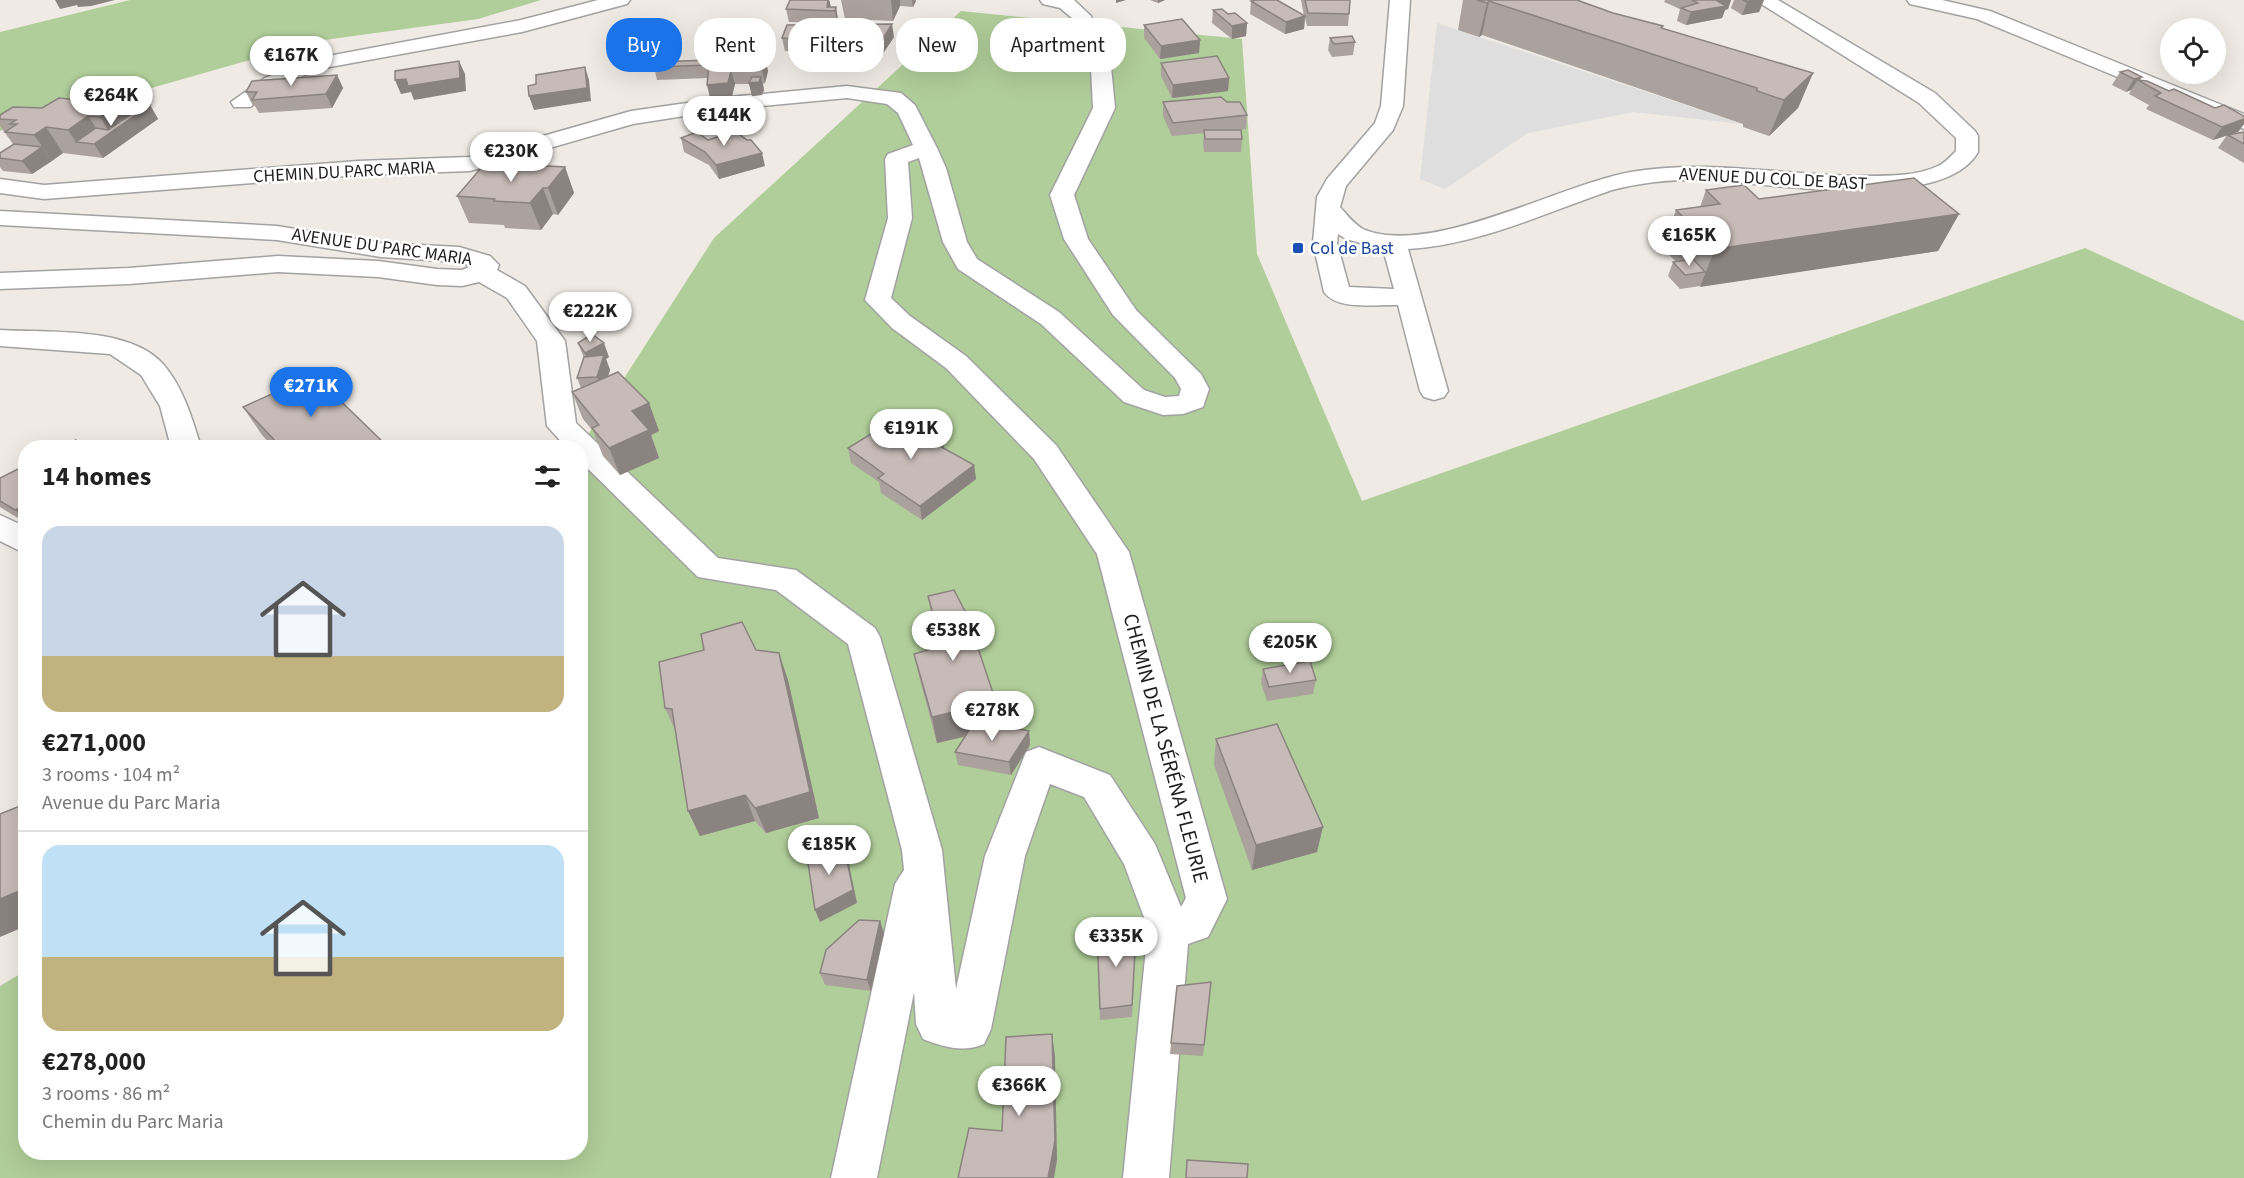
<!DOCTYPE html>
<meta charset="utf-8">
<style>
body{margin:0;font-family:"Source Sans 3",sans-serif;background:#f2f2f2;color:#222;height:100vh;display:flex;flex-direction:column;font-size:22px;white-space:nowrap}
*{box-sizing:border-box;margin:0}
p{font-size:20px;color:#767676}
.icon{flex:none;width:33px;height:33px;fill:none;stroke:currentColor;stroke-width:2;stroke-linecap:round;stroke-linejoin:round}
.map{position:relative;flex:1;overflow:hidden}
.drawer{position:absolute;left:18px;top:440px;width:570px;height:720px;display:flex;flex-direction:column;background:#fff;border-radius:24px;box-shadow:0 6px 24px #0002}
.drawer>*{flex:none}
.banner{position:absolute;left:606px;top:18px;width:570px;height:54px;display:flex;gap:12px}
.buttons{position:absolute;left:2160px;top:18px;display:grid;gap:12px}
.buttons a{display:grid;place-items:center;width:66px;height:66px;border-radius:50%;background:#fff;box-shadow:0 6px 24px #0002;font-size:30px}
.price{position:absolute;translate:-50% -51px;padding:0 14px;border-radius:21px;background:#fff;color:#222;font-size:20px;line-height:39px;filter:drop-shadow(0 2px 3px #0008)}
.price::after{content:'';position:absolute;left:50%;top:36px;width:18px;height:14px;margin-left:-9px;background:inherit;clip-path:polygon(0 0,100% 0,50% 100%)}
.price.active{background:#1a73e8;color:#fff}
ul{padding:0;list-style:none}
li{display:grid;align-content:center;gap:12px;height:318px;padding:0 24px}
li+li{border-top:2px solid #e0e0e0}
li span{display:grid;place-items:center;height:186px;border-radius:18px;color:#555}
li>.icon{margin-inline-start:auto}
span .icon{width:108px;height:108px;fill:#fffc;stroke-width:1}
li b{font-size:26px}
h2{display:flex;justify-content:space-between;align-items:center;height:72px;padding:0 24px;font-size:26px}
.tag{padding:0 21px;border-radius:24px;background:#fff;box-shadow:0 6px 24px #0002;font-size:21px;line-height:54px}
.tag.active{background:#1a73e8;color:#fff}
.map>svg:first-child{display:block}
.forest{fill:#b0ce99}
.parking{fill:#dedede}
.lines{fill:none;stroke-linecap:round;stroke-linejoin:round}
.minor-casing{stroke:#a2a2a2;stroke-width:3}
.minor{fill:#fff;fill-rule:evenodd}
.wall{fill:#aba19d}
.shaded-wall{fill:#8b8380}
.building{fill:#c7bbb7;stroke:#8b8380;stroke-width:1.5}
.transit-dot{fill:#1a4fb4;stroke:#fff;stroke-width:2}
.labels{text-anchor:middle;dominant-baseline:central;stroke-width:5;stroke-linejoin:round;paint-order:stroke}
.far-street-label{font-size:18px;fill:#1e1e1e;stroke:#fff}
.far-transit-label{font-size:18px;fill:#164399;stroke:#fff;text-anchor:start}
.street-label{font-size:21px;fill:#1e1e1e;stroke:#fff}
</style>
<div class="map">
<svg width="2244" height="1178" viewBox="0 0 2244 1178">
<rect width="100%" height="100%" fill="#efeae4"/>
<g class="forest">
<polygon points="130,0 541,0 478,19 317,41 0,131 0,32"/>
<polygon points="961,11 1242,39 1257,254 1362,501 2085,248 2244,321 2244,1178 0,1178 0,986 25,971 26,1152 580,1152 580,447 714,238"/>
</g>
<polygon class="parking" points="1437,23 1458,30 1743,124 1633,112 1528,133 1445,189 1420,179"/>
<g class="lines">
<g class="minor-casing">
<g id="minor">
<polygon points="598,0 630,0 627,4 522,32 319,69 279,86 250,107 234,107 231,102 265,78 307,60 521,20"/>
<path d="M1040 0H1074L1091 16 1111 67 1115 108 1074 195 1088 239 1136 310 1201 374 1209 389 1203 407 1183 414 1163 415 1124 402 1041 324 958 269 943 242 919 158 908 162 912 218 891 298 910 316 966 356 1056 445 1129 552 1227 899 1208 937 1188 944 1169 1178H1123L1148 928 1124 864 1084 797 1050 784 1025 856 991 1029 984 1044C963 1053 944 1047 923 1039L916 1024 914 992 877 1178H831L895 884 904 870 902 850 848 644 776 590 698 577 580 461V447H566L547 426 537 341 507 298 479 282 462 286 437 285 378 277 278 272 129 284 0 289V273L129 268 278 256 378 261 437 269 462 270 472 266 458 262 381 257 277 240 0 225V211L277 226 381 243 459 247 490 256 499 265 497 270 525 286 565 341 576 423 718 558 796 570 875 628 880 637 942 850 956 989 985 856 1026 752 1039 747 1110 775 1155 844 1181 907 1186 898 1097 554 1034 459 946 368 892 328 865 300 888 218 885 159 888 154 913 145 898 113 887 104 847 98 729 109 633 124 470 171 358 175 44 199 0 193V179L44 185 358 161 469 157 631 111 729 97 847 86 893 92 901 93 915 105 937 148 946 168 967 242 977 259 1059 312 1144 390 1165 397 1179 396 1181 389 1175 378 1113 315 1064 239 1050 195 1093 108 1091 67 1072 18 1060 8 1043 4Z"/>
<path d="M1390 0H1410L1403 106 1393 130 1346 186 1340 207C1347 215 1354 224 1363 229 1429 258 1561 184 1631 172 1706 159 1782 175 1858 176 1883 176 1915 177 1938 166 1945 163 1951 156 1956 151V138L1919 103 1755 0H1778L1935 93 1975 131 1978 136V152C1943 214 1769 183 1707 180 1675 179 1643 182 1612 190 1547 212 1479 245 1408 249L1448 391 1444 397 1434 400 1424 397 1420 391 1398 305C1377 304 1337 311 1324 292L1313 243 1317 197 1327 179 1375 123 1381 106ZM1338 234 1346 239 1383 249 1394 289 1349 287 1337 243Z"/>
<polygon points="1907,0 1942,0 1990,11 2244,114 2244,129 1977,19 1910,4"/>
<path d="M0 330C48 333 129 326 163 364 183 387 192 418 201 447H171L160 406 141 375 110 354 0 346Z"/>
<polygon points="0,515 26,527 26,554 0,541"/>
</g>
</g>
<use href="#minor" class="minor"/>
</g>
<g class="wall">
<polygon points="790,0 829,0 831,7 836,7 838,20 837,23 789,22 786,9"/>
<polygon points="841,0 916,0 916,1 913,7 900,6 893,21 845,19"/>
<polygon points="1150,0 1165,0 1158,3"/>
<polygon points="1301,0 1350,0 1348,26 1307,26 1305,18 1304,29 1285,34 1250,14 1251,1 1304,16"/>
<polygon points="1463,0 1577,0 1613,13 1663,26 1662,28 1813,73 1798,108 1769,136 1743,127 1743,124 1482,35 1479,37 1458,30"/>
<polygon points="1665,0 1731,0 1728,9 1725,10 1722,18 1686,25 1677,21 1680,9 1664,2"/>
<polygon points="1734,0 1764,0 1759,12 1742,15 1731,8"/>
<polygon points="1213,10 1228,14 1247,23 1246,36 1232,39 1212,23"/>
<polygon points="1144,25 1200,40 1199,53 1160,59 1144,38"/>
<polygon points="894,37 882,55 870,54 868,57 826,56 825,52 785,51 782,38"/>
<polygon points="1330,38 1355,42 1353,55 1332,57 1328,50"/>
<polygon points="737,45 739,59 765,58 768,71 765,83 763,84 764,90 762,95 752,96 749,84 735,84 732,96 710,98 708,78 657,80 654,67 715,60 713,53"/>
<polygon points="1161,63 1229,78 1228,91 1172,98 1161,76"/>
<polygon points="2120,72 2139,81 2215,108 2244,116 2244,124 2238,132 2231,134 2244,132 2244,163 2218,148 2227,135 2213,140 2146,109 2149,105 2129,94 2131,90 2126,92 2112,85"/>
<polygon points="337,75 343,88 332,108 259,113 255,106 253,106 246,92"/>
<polygon points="125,101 127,104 150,105 158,119 103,158 63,153 32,174 3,171 0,167 0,153 14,144 13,144 0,126 0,115 96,102"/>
<polygon points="1163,102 1227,102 1247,115 1246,129 1236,130 1242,139 1241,152 1204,152 1203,143 1204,133 1172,136 1163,116"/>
<polygon points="681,138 708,140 765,166 719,179 709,165 684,152"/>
<polygon points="565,167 574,193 558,215 553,214 541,230 505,228 504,225 469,223 457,196"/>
<polygon points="1706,190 1759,199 1959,214 1938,251 1680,289 1668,276 1673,262 1676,262 1662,247 1676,210 1700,207"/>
<polygon points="578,343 609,357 606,359 610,370 608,376 649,403 659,431 651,435 659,458 620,475 603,456 593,431 583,419 572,392 581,388 577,378 584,358"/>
<polygon points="243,407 388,447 273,447 262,435"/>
<polygon points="848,448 944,449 974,465 976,479 922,520 881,493 879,482 851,463"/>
<polygon points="26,465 26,523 0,507 0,478"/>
<polygon points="928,596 999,725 1029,731 1030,745 1011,775 958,765 955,752 965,737 937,743 920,680 914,654 939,646 933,623"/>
<polygon points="756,650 788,680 819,818 766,833 755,821 700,836 688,811 676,732 665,708"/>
<polygon points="1263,669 1316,680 1313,694 1267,701 1261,683"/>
<polygon points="1216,739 1317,852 1252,870 1214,765"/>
<polygon points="1097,931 1136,946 1132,1017 1100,1020"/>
<polygon points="884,933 871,991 825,985 820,973"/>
<polygon points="1211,982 1203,1056 1170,1054 1171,1043"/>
</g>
<g class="shaded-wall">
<polygon points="55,0 115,0 91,6 78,7 77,5 60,9"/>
<polygon points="828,0 829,0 831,7 827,7"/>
<polygon points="891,0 900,0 900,6 893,21"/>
<polygon points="912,0 916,1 913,7"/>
<polygon points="1116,0 1126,0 1116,3"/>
<polygon points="1158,0 1165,0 1158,3"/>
<polygon points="1715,0 1731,0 1728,9 1725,10 1722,18 1686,25 1691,12"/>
<polygon points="1764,0 1759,12 1742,15 1747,2"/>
<polygon points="1489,1 1482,35 1479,37 1487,3"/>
<polygon points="836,7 838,20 837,23 835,11"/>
<polygon points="1305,16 1304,29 1285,34 1286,22"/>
<polygon points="1247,23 1246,36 1232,39 1232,26"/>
<polygon points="892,24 894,37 882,55 881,42"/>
<polygon points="1200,40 1199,53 1160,59 1161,46"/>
<polygon points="868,41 870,54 868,57 866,44"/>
<polygon points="737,45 740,58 738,65 735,52"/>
<polygon points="765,58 768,71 765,83 762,70"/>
<polygon points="459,61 465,74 466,91 414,100 411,92 401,94 395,80"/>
<polygon points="585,67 589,80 591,101 534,110 529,96"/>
<polygon points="731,71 735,84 732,96 710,98 707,85"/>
<polygon points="1813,73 1798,108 1769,136 1784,100"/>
<polygon points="337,75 343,88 332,108 326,94"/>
<polygon points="761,77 764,90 762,95 752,96 749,83"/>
<polygon points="2142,77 2139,81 2138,80 2131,90 2126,92 2134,79"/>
<polygon points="1229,78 1228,91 1172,98 1173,85"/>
<polygon points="125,101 135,116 150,105 158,119 103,158 94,144 76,142 68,130 88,116 103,138 110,133 100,117"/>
<polygon points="2244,119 2244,124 2238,132 2213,140 2222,127"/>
<polygon points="46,127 63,153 52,161 34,135"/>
<polygon points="42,147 52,161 32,174 22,161"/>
<polygon points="762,153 765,166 719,179 716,165"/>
<polygon points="565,167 574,193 558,215 548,188"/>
<polygon points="543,188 553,214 541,230 530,203"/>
<polygon points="1959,214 1938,251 1700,287 1715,249"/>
<polygon points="604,343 609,357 606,359 610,370 603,391 597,377 591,367 585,353"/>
<polygon points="649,403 659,431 651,435 659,458 620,475 609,448 632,411"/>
<polygon points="943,440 945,455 936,444"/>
<polygon points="974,465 976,479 922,520 920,506"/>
<polygon points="26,505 26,521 15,510"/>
<polygon points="779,653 788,680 819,818 766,833 755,808"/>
<polygon points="996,702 1000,728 937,743 932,717"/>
<polygon points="1029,731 1030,745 1011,775 1009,762"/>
<polygon points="745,795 755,821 700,836 688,811"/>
<polygon points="1323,827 1317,852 1252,870 1256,845"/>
<polygon points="844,846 848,859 857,903 820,922 815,910"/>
<polygon points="26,888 26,926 0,937 0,899"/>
<polygon points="880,921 884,933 871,991 867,980"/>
<polygon points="1052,1034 1055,1056 1057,1160 1054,1178 1048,1178"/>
</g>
<g class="building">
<polygon points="790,0 828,0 827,7 836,7 835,11 786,9"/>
<polygon points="1256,0 1277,0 1305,16 1286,22 1251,1"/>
<polygon points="1305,0 1350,0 1349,14 1308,13"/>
<polygon points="1477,0 1577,0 1613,13 1663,26 1661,28 1813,73 1784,100 1757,91 1757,88 1489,1 1487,3"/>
<polygon points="1692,0 1716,0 1726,6 1691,12 1681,8 1698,3"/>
<polygon points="1743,0 1761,0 1747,2"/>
<polygon points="1222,9 1228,14 1235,13 1247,23 1232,26 1213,10"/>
<polygon points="1182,19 1200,40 1161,46 1144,25"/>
<polygon points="892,24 881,42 868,41 866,44 823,43 825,39 782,38 787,25"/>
<polygon points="1352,36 1355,42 1334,44 1330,38"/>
<polygon points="717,44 737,45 735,52 713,53"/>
<polygon points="1217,56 1229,78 1173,85 1161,63"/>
<polygon points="765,58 762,70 731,71 728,83 707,85 709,65 654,67 655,62"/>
<polygon points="459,61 460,78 408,86 406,79 395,80 395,71"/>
<polygon points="585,67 587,88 529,96 528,86 536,84 536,75"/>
<polygon points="2128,70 2142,77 2134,79 2120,72"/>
<polygon points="337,75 326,94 252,100 257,92 246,92 252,81"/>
<polygon points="752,77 761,77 759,82 749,83"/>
<polygon points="2138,80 2147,81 2169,91 2174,89 2215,108 2224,105 2244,116 2244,119 2222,127 2155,96 2161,93"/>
<polygon points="1221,97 1227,102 1240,102 1247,115 1173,123 1163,102"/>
<polygon points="59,98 96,102 101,98 125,101 100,117 88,116 68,130 46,127 34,135 5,132 17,124 10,124 16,120 0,119 0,115 13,107 42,108"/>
<polygon points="127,104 150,105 94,144 76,142 96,128 108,130 133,113"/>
<polygon points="1204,130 1241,130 1242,139 1205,139"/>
<polygon points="735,131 747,140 751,140 762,153 716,165 705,152 681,138 697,132 708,140"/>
<polygon points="2244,132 2244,144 2228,135"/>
<polygon points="14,144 42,147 22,161 0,158 0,153"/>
<polygon points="510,164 565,167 548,188 543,188 530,203 494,201 495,199 457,196 481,168 505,170"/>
<polygon points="1914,178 1959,214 1715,249 1676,210 1720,204 1706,190 1744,185 1759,199"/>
<polygon points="1693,259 1705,272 1685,275 1673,262"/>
<polygon points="592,334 604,343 585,353 578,343"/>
<polygon points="604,355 597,377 577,378 584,357"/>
<polygon points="618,372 649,403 632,411 649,430 609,448 592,428 599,425 572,392"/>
<polygon points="314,375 388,447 281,447 243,407"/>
<polygon points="902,415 943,440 936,444 974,465 920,506 878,478 884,474 848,448"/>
<polygon points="76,440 83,447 62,447"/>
<polygon points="26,465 26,505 15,510 0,501 0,478"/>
<polygon points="954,590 967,615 996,702 932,717 914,654 942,646 928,596"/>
<polygon points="742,622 756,650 779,653 810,792 755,808 745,795 688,811 672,709 665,708 659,662 704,650 701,634"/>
<polygon points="1310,661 1316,680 1269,687 1263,669"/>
<polygon points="975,721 1029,731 1009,762 955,752"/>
<polygon points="1277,724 1323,827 1256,845 1216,739"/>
<polygon points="23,779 26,779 26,888 0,899 0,814 25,804"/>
<polygon points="844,846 853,890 815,910 807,856"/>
<polygon points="859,920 880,921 867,980 820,973 826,950"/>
<polygon points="1097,931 1136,933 1132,1005 1100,1009"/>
<polygon points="1211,982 1204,1045 1171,1043 1177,986"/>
<polygon points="1052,1034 1055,1141 1048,1178 958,1178 969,1128 1002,1131 1006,1037"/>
<polygon points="1187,1160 1248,1164 1247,1178 1186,1178"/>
</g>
<rect class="transit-dot" x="1292" y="242" width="12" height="12" rx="3"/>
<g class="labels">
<g class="far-street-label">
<text transform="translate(344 172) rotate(-3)">CHEMIN DU PARC MARIA</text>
<text transform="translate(1773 179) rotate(3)">AVENUE DU COL DE BAST</text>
<text transform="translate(382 247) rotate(8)">AVENUE DU PARC MARIA</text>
</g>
<g class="far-transit-label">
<text x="1310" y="248">Col de Bast</text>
</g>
<g class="street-label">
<text transform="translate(1166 748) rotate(75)">CHEMIN DE LA SÉRÉNA FLEURIE</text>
</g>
</g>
</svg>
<div class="buttons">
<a><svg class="icon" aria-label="locate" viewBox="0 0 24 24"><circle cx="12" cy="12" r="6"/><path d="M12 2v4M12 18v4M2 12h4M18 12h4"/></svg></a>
</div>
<b class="price" style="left:291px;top:87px">€167K</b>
<b class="price" style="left:111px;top:127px">€264K</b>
<b class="price" style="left:724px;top:147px">€144K</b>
<b class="price" style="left:511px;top:183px">€230K</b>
<b class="price" style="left:1689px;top:267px">€165K</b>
<b class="price" style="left:590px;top:343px">€222K</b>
<b class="price active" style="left:311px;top:418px">€271K</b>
<b class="price" style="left:911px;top:460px">€191K</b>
<b class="price" style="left:953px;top:662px">€538K</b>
<b class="price" style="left:1290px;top:674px">€205K</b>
<b class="price" style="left:992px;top:742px">€278K</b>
<b class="price" style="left:829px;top:876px">€185K</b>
<b class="price" style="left:1116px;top:968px">€335K</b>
<b class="price" style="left:1019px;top:1117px">€366K</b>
<div class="banner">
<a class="tag active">Buy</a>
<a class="tag">Rent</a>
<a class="tag">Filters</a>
<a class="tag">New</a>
<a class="tag">Apartment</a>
</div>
<section class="drawer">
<h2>14 homes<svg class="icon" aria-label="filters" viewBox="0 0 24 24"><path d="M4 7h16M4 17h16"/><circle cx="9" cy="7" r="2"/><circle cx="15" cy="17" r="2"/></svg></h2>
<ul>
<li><span style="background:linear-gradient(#c9d6e8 70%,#c2b280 0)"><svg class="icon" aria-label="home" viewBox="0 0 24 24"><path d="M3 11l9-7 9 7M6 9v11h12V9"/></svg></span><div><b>€271,000</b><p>3 rooms · 104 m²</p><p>Avenue du Parc Maria</p></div></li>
<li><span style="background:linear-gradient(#bfe0f5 60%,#c2b280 0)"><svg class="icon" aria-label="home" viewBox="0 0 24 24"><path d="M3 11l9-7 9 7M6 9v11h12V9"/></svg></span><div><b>€278,000</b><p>3 rooms · 86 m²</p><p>Chemin du Parc Maria</p></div></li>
</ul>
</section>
</div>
